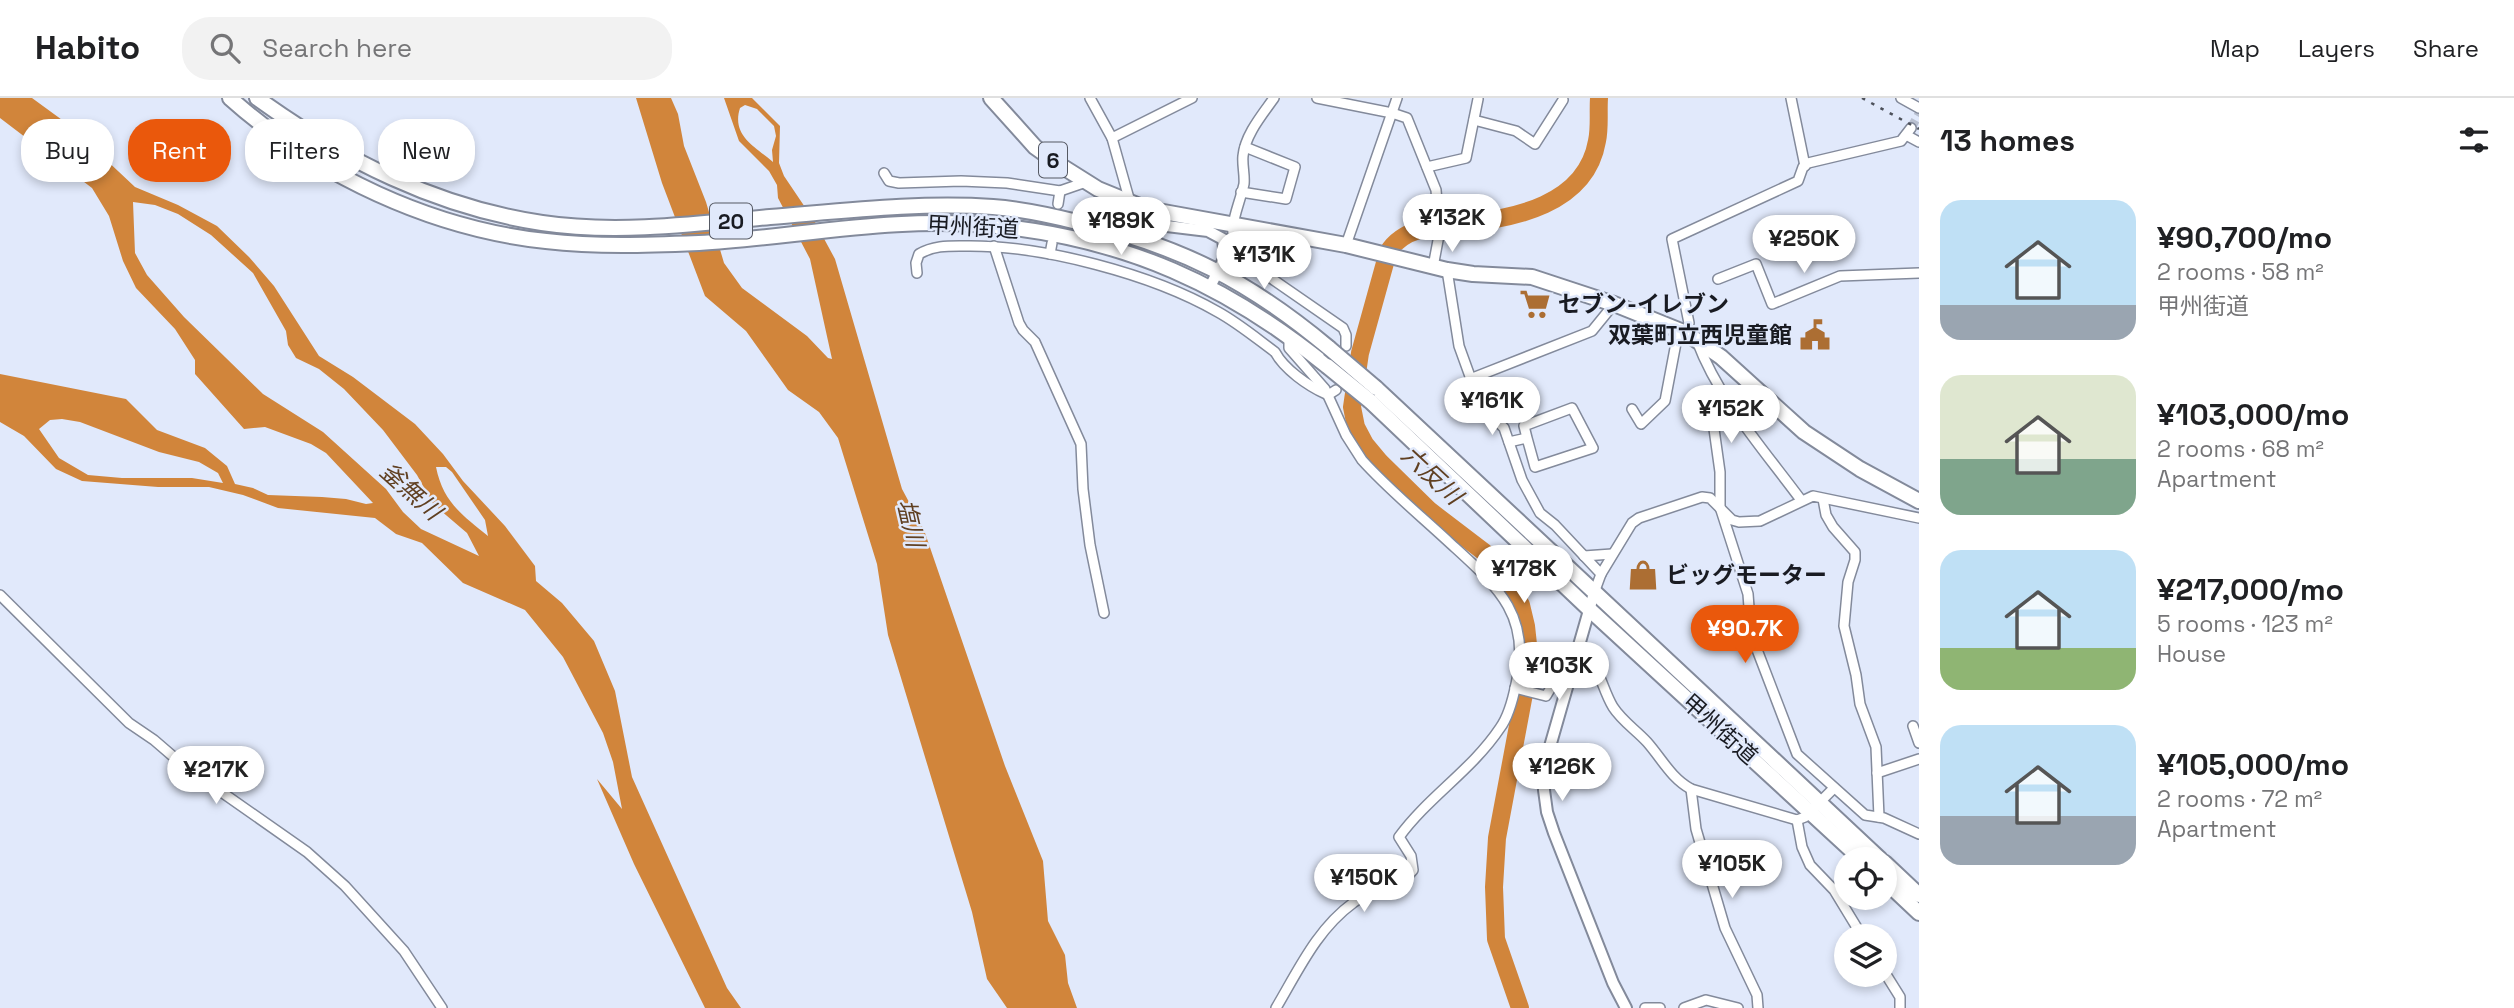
<!DOCTYPE html>
<meta charset="utf-8">
<style>
body{margin:0;font-family:"Space Grotesk","Noto Sans JP",sans-serif;background:#f2f2f2;color:#202124;height:100vh;display:flex;flex-direction:column;font-size:26px;white-space:nowrap}
*{box-sizing:border-box;margin:0}
p{font-size:23px;color:#757577}
.icon{flex:none;width:38px;height:38px;fill:none;stroke:currentColor;stroke-width:2;stroke-linecap:round;stroke-linejoin:round}
.map{position:relative;flex:1;overflow:hidden}
.details{display:flex;flex-direction:column;background:#fff;width:595px}
.details>*{flex:none}
.banner{position:absolute;left:21px;top:21px;width:665px;height:63px;display:flex;gap:14px}
.tools{position:absolute;left:1834px;top:749px;display:grid;gap:14px}
.tools a{display:grid;place-items:center;width:63px;height:63px;border-radius:50%;background:#fff;box-shadow:0 4px 10px #0003;font-size:35px}
.price{position:absolute;translate:-50% -60px;padding:0 16px;border-radius:24px;background:#fff;color:#222;font-size:23px;line-height:46px;filter:drop-shadow(0 2px 4px #0008)}
.price::after{content:'';position:absolute;left:50%;top:42px;width:21px;height:16px;margin-left:-10px;background:inherit;clip-path:polygon(0 0,100% 0,50% 100%)}
.price.current{background:#ea580c;color:#fff}
ul{padding:0;list-style:none}
li{display:flex;align-items:center;gap:21px;height:175px;padding:0 21px}
li span{display:grid;place-items:center;flex:none;width:196px;height:140px;border-radius:21px;color:#555}
li>.icon{margin-inline-start:auto}
span .icon{width:84px;height:84px;fill:#fffc;stroke-width:1}
li b{font-size:30px}
h2{display:flex;justify-content:space-between;align-items:center;height:84px;padding:0 21px;font-size:30px}
.chip{padding:0 24px;border-radius:28px;background:#fff;box-shadow:0 4px 10px #0003;font-size:24px;line-height:63px}
.chip.current{background:#ea580c;color:#fff}
header{display:flex;align-items:center;gap:42px;box-sizing:border-box;height:98px;padding:0 35px;background:#fff;border-bottom:2px solid #e0e0e0}
header strong{font-size:33px}
nav{display:flex;gap:38px;margin-inline-start:auto;font-size:24px}
.search{width:490px;height:63px;background:#f2f2f2;display:flex;align-items:center;gap:18px;box-sizing:border-box;padding:0 24px;border-radius:28px;color:#757577;font-size:26px}
main{display:flex;flex:1;min-height:0}
.map>svg:first-child{display:block}
.water{fill:#d1853b;fill-rule:evenodd}
.lines{fill:none;stroke-linecap:round;stroke-linejoin:round}
.river{stroke:#d1853b;stroke-width:18}
.minor-tunnel{stroke:#b9c0d0;stroke-width:9;stroke-dasharray:9 4.5;stroke-linecap:butt}
.minor-casing{stroke:#838a9b;stroke-width:12}
.tertiary-casing{stroke:#838a9b;stroke-width:14}
.primary-casing{stroke:#838a9b;stroke-width:18}
.trunk-casing{stroke:#838a9b;stroke-width:18}
.minor{stroke:#fff;stroke-width:9}
.tertiary{stroke:#fff;stroke-width:10}
.primary{stroke:#fff;stroke-width:14}
.trunk{stroke:#fff;stroke-width:14}
.rail{stroke:#4d515b;stroke-width:2.5;stroke-dasharray:3.5 7;stroke-linecap:butt}
.trunk-bridge-casing{stroke:#838a9b;stroke-width:18;stroke-linecap:butt}
.trunk-bridge{stroke:#fff;stroke-width:14}
.labels{text-anchor:middle;dominant-baseline:central;stroke-width:5;stroke-linejoin:round;paint-order:stroke}
.shield{fill:#e1e9fb;stroke:#555963;stroke-width:2}
.shield-label{font-size:21px;font-weight:bold;fill:#191b22}
.street-label{font-size:23px;fill:#191b22;stroke:#e1e9fb}
.poi-label{font-size:23px;font-weight:bold;fill:#191b22;stroke:#e1e9fb;text-anchor:start}
.water-label{font-size:24px;font-style:italic;fill:#604022;stroke:#e1e9fb}
</style>
<header>
<strong>Habito</strong>
<div class="search"><svg class="icon" aria-label="search" viewBox="0 0 24 24"><circle cx="10" cy="10" r="6"/><path d="M15 15l6 6"/></svg>Search here</div>
<nav><a>Map</a><a>Layers</a><a>Share</a></nav>
</header>
<main>
<div class="map">
<svg width="1919" height="910" viewBox="0 0 1919 910">
<rect width="100%" height="100%" fill="#e1e9fb"/>
<g class="water">
<path d="M0 0H32L69 27 135 89 178 107 217 128 249 159 274 188 319 258 353 279 415 326 443 356 463 383 505 428 535 468 536 483 562 505 594 543 615 593 632 679 727 890 741 910H705L634 766 597 681 622 711 613 664 603 635 563 559 525 512 463 485 422 445 396 436 375 420 278 410 243 397 209 389H158L82 383 56 371 24 338 0 324V276L126 301 157 332 205 350 227 368 235 386 253 390 268 397 322 399 346 401 366 406 373 405 326 355 311 346 265 329 244 331 195 276V262L175 231 136 190 123 163 109 118 92 90 0 20ZM133 104 155 107 178 116 211 137 253 175 286 233 288 247 296 260 319 271 344 291 383 332 417 377 433 406 467 435 479 458 421 431 403 414 386 391 323 334 263 296 184 219 147 177 135 155ZM62 321 80 324 159 354 199 364 218 375 223 385 192 380H122L88 377 59 360 39 331 50 322ZM436 369H446L452 374 485 422 488 438C462 417 443 404 436 369Z"/>
<path d="M636 0H671L678 16 684 48 706 104 724 165 742 190 807 238 828 260 832 261 810 161 778 100 777 87 769 73 739 43 724 0H752L780 28 779 65 784 78 815 124 835 161 902 391 924 432 1005 668 1043 763 1048 823 1065 857 1068 885 1077 910H1007L987 881 972 814 888 537 877 466 838 340 819 314 788 292 746 233 705 198 662 85ZM745 7 757 11 774 28 776 38 772 52 773 64C756 49 731 38 740 10Z"/>
</g>
<g class="lines">
<path class="river" d="M1520 910 1496 841 1494 789 1497 740 1526 585 1529 556 1526 528 1521 507 1506 479 1484 454 1429 412 1380 364 1365 346 1356 329 1352 309 1360 255 1388 154C1403 130 1433 128 1460 126 1513 121 1586 107 1597 43 1600 30 1598 14 1599 0"/>
<polyline class="minor-tunnel" points="1911,30 1919,16"/>
<g class="minor-casing">
<g id="minor">
<polyline points="1090,0 1112,40 1130,104"/>
<path d="M1274 0C1262 17 1245 37 1243 58 1242 67 1245 77 1244 86 1237 116 1228 124 1236 156L1343 230 1346 237V248"/>
<polyline points="1317,0 1392,15 1407,20 1436,92 1438,117"/>
<polyline points="1791,0 1805,68"/>
<polyline points="1901,0 1919,10"/>
<polyline points="1474,22 1516,33 1535,46 1563,2"/>
<polyline points="1906,37 1919,44"/>
<polyline points="1112,40 1192,0"/>
<polyline points="1427,69 1466,60 1478,1"/>
<polyline points="884,75 889,83 899,85 961,83 1007,85 1060,93 1086,84"/>
<polyline points="1241,94 1286,101 1295,69 1245,49"/>
<polyline points="1058,106 1060,93"/>
<polyline points="1346,147 1397,0"/>
<polyline points="994,148 1019,225 1023,232 1035,244 1081,346 1083,391 1090,447 1104,515"/>
<polyline points="1050,156 1052,145"/>
<polyline points="1433,169 1439,137"/>
<polyline points="1447,172 1459,248 1480,306 1504,330 1522,382 1540,415 1555,427 1601,476"/>
<path d="M917 175 916 165 919 156C934 147 950 148 966 148 1042 147 1152 176 1218 214 1238 225 1256 240 1275 254 1284 271 1308 288 1326 296"/>
<polyline points="1718,181 1756,166 1772,206 1840,178 1919,175"/>
<path d="M1697 243C1719 302 1764 352 1801 402"/>
<polyline points="1470,281 1592,233 1614,206"/>
<polyline points="1328,297 1336,292"/>
<polyline points="1767,299 1721,320 1715,325 1714,331 1720,374 1720,409 1748,496 1751,536 1797,656 1865,717 1884,720 1919,736"/>
<polyline points="1632,311 1641,326 1665,303 1676,245 1686,235 1689,225 1672,141 1798,83 1803,69 1808,65 1901,43 1911,30"/>
<polyline points="1509,344 1527,340 1524,328 1572,310 1593,350 1535,369 1527,340"/>
<polyline points="1823,401 1826,417 1833,429 1855,454 1855,462 1848,484 1844,528 1856,577 1860,606 1876,649 1879,719"/>
<polyline points="1584,458 1612,456"/>
<polyline points="1594,495 1601,476 1632,425 1639,420 1702,399 1710,400 1732,422 1739,424 1760,423 1813,398 1919,420"/>
<polyline points="0,497 129,625 154,642 183,667 307,754 345,788 404,853 442,910"/>
<path d="M1578 550C1599 563 1601 589 1613 609 1622 623 1636 632 1647 644 1662 661 1671 680 1691 691L1797 722 1805 719 1834 690"/>
<polyline points="1515,590 1546,598 1562,571 1572,570"/>
<polyline points="1913,628 1919,645"/>
<polyline points="1877,675 1919,661"/>
<polyline points="1691,691 1696,731 1725,830 1757,897 1758,910"/>
<polyline points="1797,722 1802,749 1810,767 1834,792 1862,838"/>
<polyline points="1885,875 1900,899 1900,910"/>
<path d="M1276 910C1298 873 1317 831 1353 805 1360 800 1368 794 1376 791 1396 783 1396 792 1413 772L1411 758 1399 739C1428 699 1472 672 1500 630 1509 618 1513 601 1516 586 1532 517 1497 488 1451 446 1421 418 1389 392 1362 362L1346 337 1325 291 1289 250V239"/>
<polyline points="1645,910 1660,910"/>
<polyline points="1684,910 1706,902 1738,910"/>
</g>
</g>
<g class="tertiary-casing">
<g id="tertiary">
<polyline points="1130,104 1135,120 1142,125 1208,133 1223,141 1225,159 1210,189"/>
<polyline points="1594,495 1547,659 1544,692 1547,714 1554,735 1613,885 1626,910"/>
</g>
</g>
<g class="primary-casing">
<polyline id="primary" points="991,0 1035,49 1063,69 1098,91 1147,111 1346,147 1447,172 1473,176 1532,179 1614,206 1686,235 1721,259 1804,334 1860,371 1919,403"/>
</g>
<g class="trunk-casing">
<g id="trunk">
<path d="M230 0C316 77 432 131 546 143 597 149 648 147 699 145 798 139 898 117 997 128 1126 141 1227 187 1327 268"/>
<path d="M257 0C343 62 436 109 542 125 615 136 697 126 770 119 844 113 919 104 993 109 1021 111 1049 117 1077 124 1179 147 1249 183 1329 250"/>
<polyline points="1376,290 1880,761"/>
<polyline points="1370,303 1589,511 1861,761"/>
<polyline points="1885,765 1919,797"/>
<polyline points="1885,783 1919,815"/>
</g>
</g>
<use href="#minor" class="minor"/>
<use href="#tertiary" class="tertiary"/>
<use href="#primary" class="primary"/>
<use href="#trunk" class="trunk"/>
<polyline class="rail" points="1862,0 1919,31"/>
<g class="trunk-bridge-casing">
<g id="trunk-bridge">
<polyline points="1329,250 1376,290"/>
<polyline points="1327,268 1370,303"/>
</g>
</g>
<use href="#trunk-bridge" class="trunk-bridge"/>
</g>
<defs>
<g id="supermarket-bare" transform="scale(2.415)"><path d="M-6-5.5h2.5l.6 2H6L4.5 2H-2.5L-4.4-4H-6ZM-1.5 3.2a1.3 1.3 0 1 0 .1 0ZM3 3.2a1.3 1.3 0 1 0 .1 0Z" fill="#ac6e33" stroke="#e1e9fb" stroke-width="2.5" paint-order="stroke"/></g>
<g id="civic-bare" transform="scale(2.415)"><path d="M-.6-6.5H3V-4.5H.6V-3L4-1V1h2V6H-6V1h2V-1L-.6-3ZM-1.2 2.5V6h2.4V2.5Z" fill="#ac6e33" stroke="#e1e9fb" stroke-width="2.5" paint-order="stroke"/></g>
<g id="shop-bare" transform="scale(2.415)"><path d="M-5-2.5h2.3a2.7 3.5 0 0 1 5.4 0H5L5.5 6h-11ZM-1.5-2.5h3a1.5 2.3 0 0 0-3 0Z" fill="#ac6e33" stroke="#e1e9fb" stroke-width="2.5" paint-order="stroke"/></g>
</defs>
<g fill-rule="evenodd">
<use href="#supermarket-bare" x="1535" y="206"/>
<use href="#civic-bare" x="1815" y="237"/>
<use href="#shop-bare" x="1643" y="477"/>
</g>
<g class="labels">
<g class="shield">
<rect x="1039" y="44.5" width="28" height="35" rx="5"/>
<rect x="710" y="105.5" width="42" height="35" rx="5"/>
</g>
<g class="shield-label">
<text x="1053" y="62">6</text>
<text x="731" y="123">20</text>
</g>
<g class="street-label">
<text transform="translate(973 129) rotate(3)">甲州街道</text>
<text transform="translate(1720 631) rotate(42)">甲州街道</text>
</g>
<g class="poi-label">
<text x="1558" y="206">セブン-イレブン</text>
<text x="1792" y="237" text-anchor="end">双葉町立西児童館</text>
<text x="1666" y="477">ビッグモーター</text>
</g>
<g class="water-label">
<text transform="translate(1432 377) rotate(43)">六反川</text>
<text transform="translate(411 393) rotate(42)">釜無川</text>
<text transform="translate(911 425) rotate(77)">塩川</text>
</g>
</g>
</svg>
<div class="tools">
<a><svg class="icon" aria-label="locate" viewBox="0 0 24 24"><circle cx="12" cy="12" r="6"/><path d="M12 2v4M12 18v4M2 12h4M18 12h4"/></svg></a>
<a><svg class="icon" aria-label="layers" viewBox="0 0 24 24"><path d="M12 4l9 5-9 5-9-5zM3 14l9 5 9-5"/></svg></a>
</div>
<b class="price" style="left:1452px;top:156px">¥132K</b>
<b class="price" style="left:1121px;top:159px">¥189K</b>
<b class="price" style="left:1804px;top:177px">¥250K</b>
<b class="price" style="left:1264px;top:193px">¥131K</b>
<b class="price" style="left:1492px;top:339px">¥161K</b>
<b class="price" style="left:1731px;top:347px">¥152K</b>
<b class="price" style="left:1524px;top:507px">¥178K</b>
<b class="price current" style="left:1745px;top:567px">¥90.7K</b>
<b class="price" style="left:1559px;top:604px">¥103K</b>
<b class="price" style="left:1562px;top:705px">¥126K</b>
<b class="price" style="left:216px;top:708px">¥217K</b>
<b class="price" style="left:1732px;top:802px">¥105K</b>
<b class="price" style="left:1364px;top:816px">¥150K</b>
<div class="banner">
<a class="chip">Buy</a>
<a class="chip current">Rent</a>
<a class="chip">Filters</a>
<a class="chip">New</a>
</div>
</div>
<section class="details">
<h2>13 homes<svg class="icon" aria-label="filters" viewBox="0 0 24 24"><path d="M4 7h16M4 17h16"/><circle cx="9" cy="7" r="2"/><circle cx="15" cy="17" r="2"/></svg></h2>
<ul>
<li><span style="background:linear-gradient(#bfe0f5 75%,#9aa5b1 0)"><svg class="icon" aria-label="home" viewBox="0 0 24 24"><path d="M3 11l9-7 9 7M6 9v11h12V9"/></svg></span><div><b>¥90,700/mo</b><p>2 rooms · 58 m²</p><p>甲州街道</p></div></li>
<li><span style="background:linear-gradient(#dfe7d0 60%,#7fa58c 0)"><svg class="icon" aria-label="home" viewBox="0 0 24 24"><path d="M3 11l9-7 9 7M6 9v11h12V9"/></svg></span><div><b>¥103,000/mo</b><p>2 rooms · 68 m²</p><p>Apartment</p></div></li>
<li><span style="background:linear-gradient(#bfe0f5 70%,#8fb573 0)"><svg class="icon" aria-label="home" viewBox="0 0 24 24"><path d="M3 11l9-7 9 7M6 9v11h12V9"/></svg></span><div><b>¥217,000/mo</b><p>5 rooms · 123 m²</p><p>House</p></div></li>
<li><span style="background:linear-gradient(#bfe0f5 65%,#9aa5b1 0)"><svg class="icon" aria-label="home" viewBox="0 0 24 24"><path d="M3 11l9-7 9 7M6 9v11h12V9"/></svg></span><div><b>¥105,000/mo</b><p>2 rooms · 72 m²</p><p>Apartment</p></div></li>
</ul>
</section>
</main>
